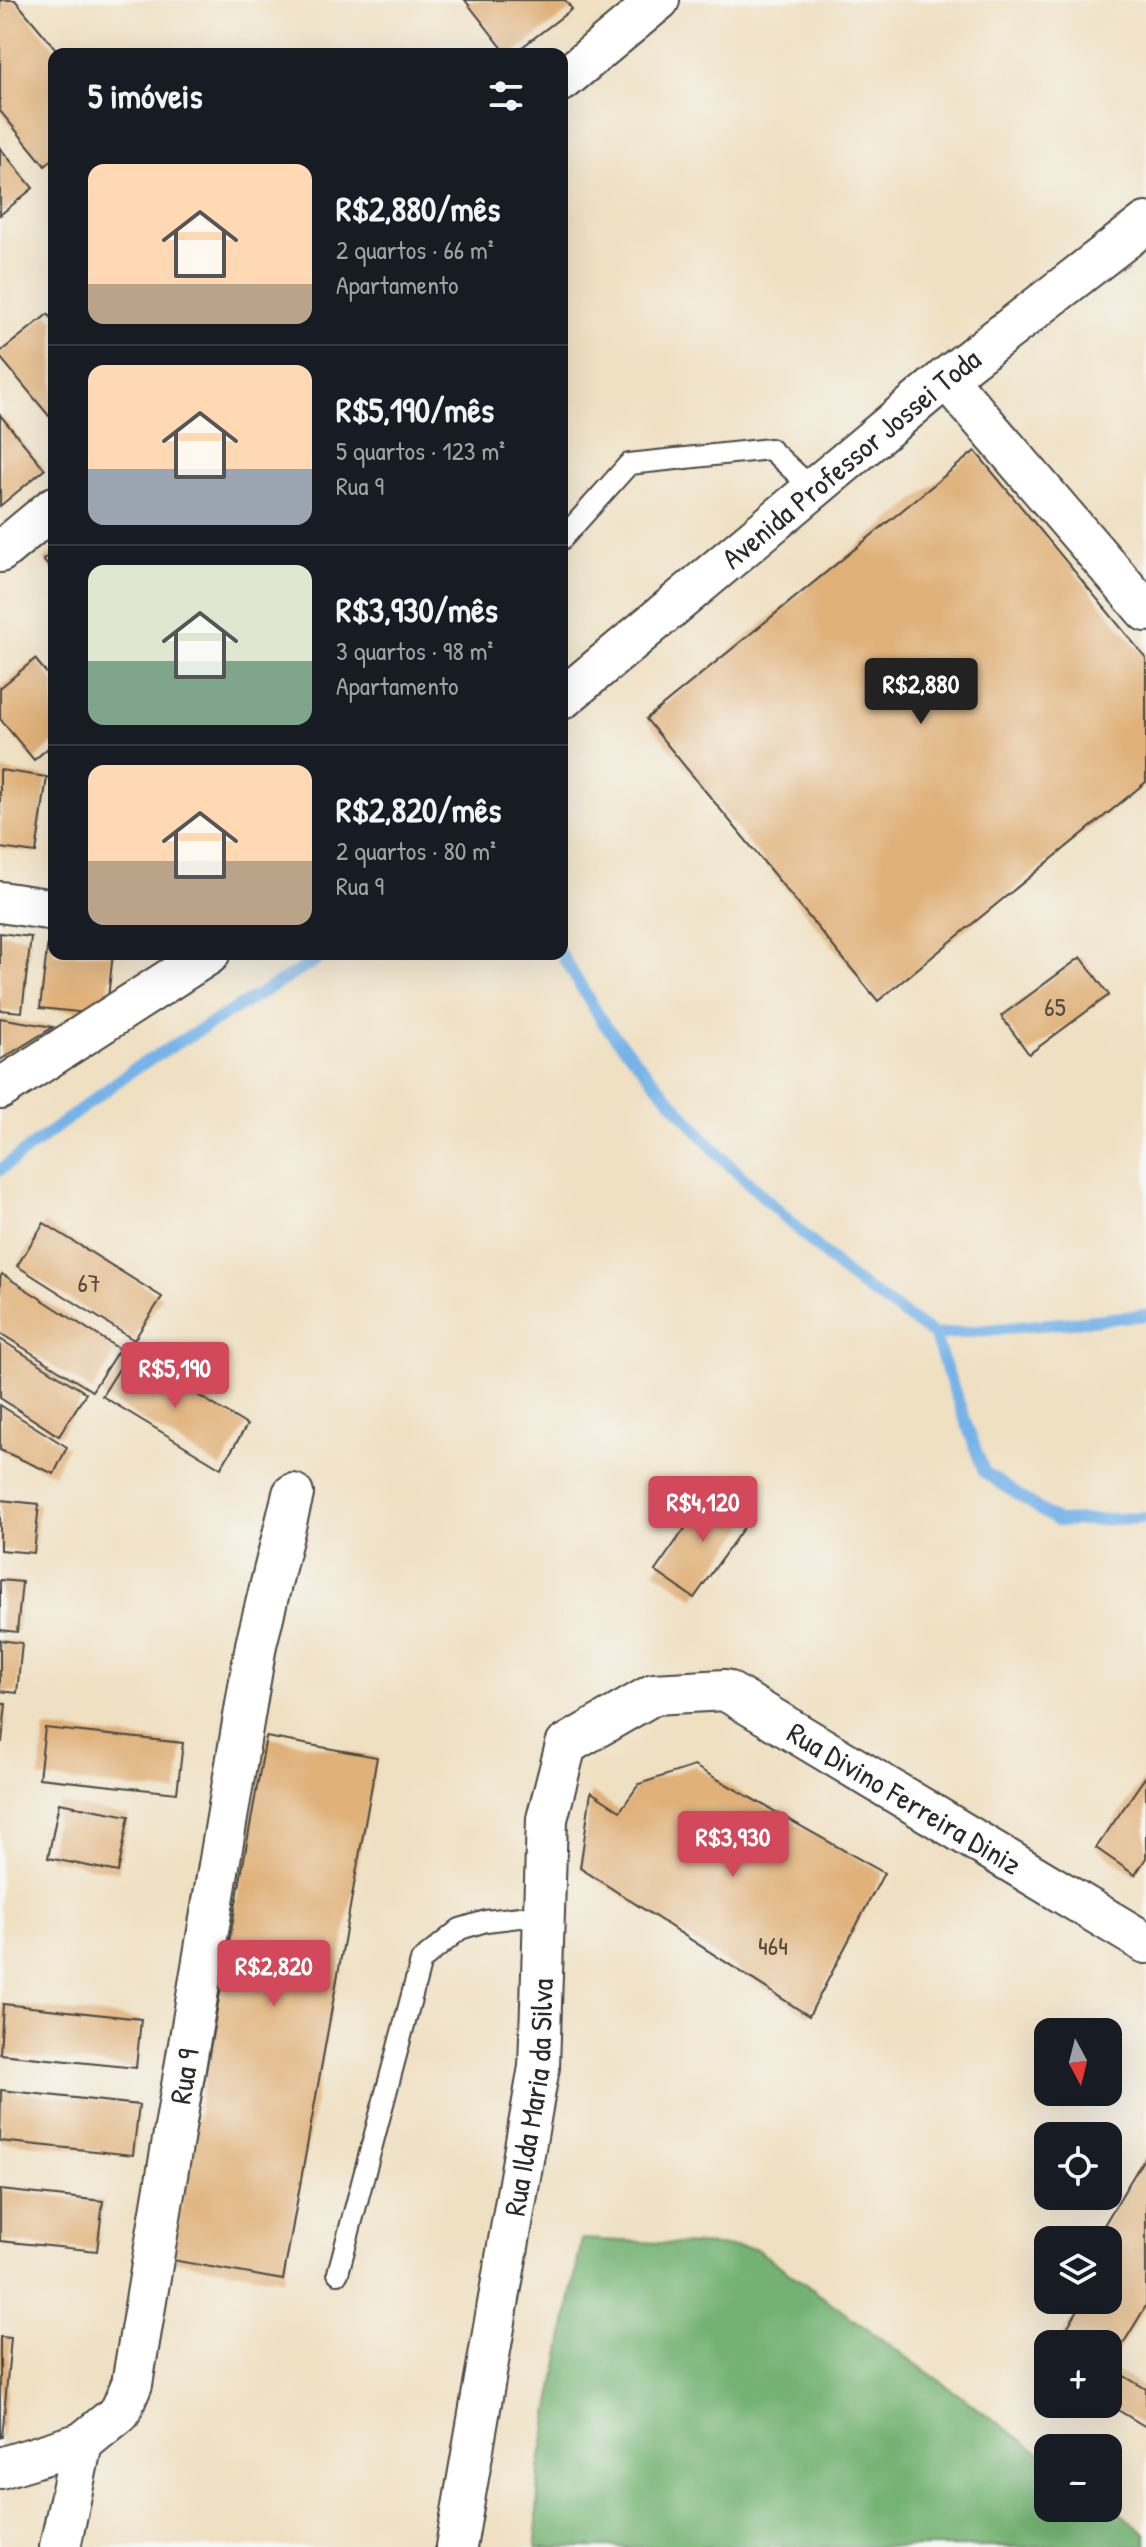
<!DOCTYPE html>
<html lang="pt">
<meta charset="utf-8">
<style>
body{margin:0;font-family:"Patrick Hand",sans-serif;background:#20242c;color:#f1f3f6;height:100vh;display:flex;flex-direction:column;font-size:30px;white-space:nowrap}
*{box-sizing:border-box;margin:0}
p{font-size:26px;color:#9ea1a6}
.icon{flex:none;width:44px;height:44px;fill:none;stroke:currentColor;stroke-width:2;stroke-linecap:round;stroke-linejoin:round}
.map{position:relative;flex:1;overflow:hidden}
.sheet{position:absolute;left:48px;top:48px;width:520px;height:912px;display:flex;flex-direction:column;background:#171b24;border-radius:16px;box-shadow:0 8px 32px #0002}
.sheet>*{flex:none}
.needle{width:52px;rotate:173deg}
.fabs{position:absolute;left:1034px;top:2018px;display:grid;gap:16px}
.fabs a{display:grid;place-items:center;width:88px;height:88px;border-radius:16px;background:#171b24;box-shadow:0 8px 32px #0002;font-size:40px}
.price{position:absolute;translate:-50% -68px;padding:0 18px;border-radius:8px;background:#d1495b;color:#fff;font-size:26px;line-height:52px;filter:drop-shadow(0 2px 4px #0008)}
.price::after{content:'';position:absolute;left:50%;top:48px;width:24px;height:18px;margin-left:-12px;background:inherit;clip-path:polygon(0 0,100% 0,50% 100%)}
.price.active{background:#222;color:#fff}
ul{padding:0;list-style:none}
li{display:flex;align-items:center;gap:24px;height:200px;padding:0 40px}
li+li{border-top:2px solid #363941}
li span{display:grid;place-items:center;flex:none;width:224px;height:160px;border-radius:16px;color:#555}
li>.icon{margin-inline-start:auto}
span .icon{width:96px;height:96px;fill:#fffc;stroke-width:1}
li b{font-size:34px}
h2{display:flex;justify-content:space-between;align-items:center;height:96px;padding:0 40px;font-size:34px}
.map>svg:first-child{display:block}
.forest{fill:#73b272;stroke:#4f6e4e;stroke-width:2}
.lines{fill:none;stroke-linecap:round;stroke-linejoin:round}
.stream{stroke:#76b3e8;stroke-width:12}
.building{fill:#e0b179}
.lane-casing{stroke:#484642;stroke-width:24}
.street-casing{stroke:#484642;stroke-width:44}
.lane{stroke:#fff;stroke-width:20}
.street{stroke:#fff;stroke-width:40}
.labels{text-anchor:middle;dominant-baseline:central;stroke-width:8;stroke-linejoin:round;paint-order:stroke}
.number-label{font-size:26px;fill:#584c3e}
.street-label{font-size:30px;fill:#2b2b2b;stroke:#f6f6f2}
</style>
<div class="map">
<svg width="1146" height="2547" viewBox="0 0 1146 2547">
<rect width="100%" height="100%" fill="#f6f6f2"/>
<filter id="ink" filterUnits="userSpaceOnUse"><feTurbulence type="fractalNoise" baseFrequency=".0125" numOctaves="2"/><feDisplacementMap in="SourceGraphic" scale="16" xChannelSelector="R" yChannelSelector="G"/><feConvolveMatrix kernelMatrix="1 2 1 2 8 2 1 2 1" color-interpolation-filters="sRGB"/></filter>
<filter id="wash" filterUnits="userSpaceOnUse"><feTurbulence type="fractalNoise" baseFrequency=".006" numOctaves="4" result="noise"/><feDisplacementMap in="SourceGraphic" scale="32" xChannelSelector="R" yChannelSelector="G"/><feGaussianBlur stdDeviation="1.8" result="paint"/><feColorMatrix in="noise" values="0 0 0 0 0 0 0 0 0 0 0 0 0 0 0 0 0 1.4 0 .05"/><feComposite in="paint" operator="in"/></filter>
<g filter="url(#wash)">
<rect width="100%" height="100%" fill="#efe0c2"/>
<polygon class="forest" points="582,2239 755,2248 1048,2459 1048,2508 1108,2508 1108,2503 1146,2534 1146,2547 536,2547 539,2467"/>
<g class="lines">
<g class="stream">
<polyline points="561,954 604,1024 720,1156 849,1277 934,1335 1146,1315"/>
<polyline points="0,1170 134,1069 327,954"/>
<polyline points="934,1335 984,1472 1057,1521 1146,1518"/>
</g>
</g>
<g id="blocks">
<g class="building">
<polygon points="0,0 15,0 60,54 54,54 54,158 45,166 0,111"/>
<polygon points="465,0 565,0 572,9 513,54 507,54"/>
<polygon points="0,148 33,188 0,215"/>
<polygon points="48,314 54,321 54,422 0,357 0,352"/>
<polygon points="0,415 45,469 0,506"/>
<polygon points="975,451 1146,658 1146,782 878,1001 646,719"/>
<polygon points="54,551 54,573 43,560"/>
<polygon points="35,659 54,682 54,743 34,760 0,719 0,688"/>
<polygon points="0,770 47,777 36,853 0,848"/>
<polygon points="49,932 54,933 54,954 113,954 106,1015 40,1008"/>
<polygon points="0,933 31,937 22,1012 0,1010"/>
<polygon points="1081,957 1109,995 1029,1054 1001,1016"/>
<polygon points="0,1018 53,1027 0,1060"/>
<polygon points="44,1223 162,1297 134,1340 17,1266"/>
<polygon points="2,1274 119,1349 92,1391 0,1333 0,1278"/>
<polygon points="0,1339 86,1393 59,1436 0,1398"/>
<polygon points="129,1353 247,1425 221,1468 102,1396"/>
<polygon points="0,1405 67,1447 54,1474 0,1450"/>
<polygon points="712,1490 751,1517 694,1598 655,1571"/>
<polygon points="0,1500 39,1504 34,1553 0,1550"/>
<polygon points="0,1580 22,1582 17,1632 0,1630"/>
<polygon points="0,1640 22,1643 17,1693 0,1691"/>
<polygon points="0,1704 6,1704 2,1742 0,1742"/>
<polygon points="45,1728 183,1743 177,1793 39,1778"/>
<polygon points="266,1737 377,1757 283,2280 172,2260"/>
<polygon points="694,1766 884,1873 809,2016 580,1868 591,1792 620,1811 639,1784"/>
<polygon points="1146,1776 1146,1858 1135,1875 1096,1848"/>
<polygon points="59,1803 129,1816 118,1872 48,1858"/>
<polygon points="3,2004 141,2019 136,2068 0,2054"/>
<polygon points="1,2090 139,2105 133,2155 0,2141"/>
<polygon points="1146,2155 1146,2306 1109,2367 1146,2389 1146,2427 1108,2404 1108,2344 1057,2344 1084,2300 1108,2300 1108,2260 1113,2252 1108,2249 1108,2240 1095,2240"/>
<polygon points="0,2190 103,2201 97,2251 0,2241"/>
<polygon points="0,2337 11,2338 2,2437 0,2437"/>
</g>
</g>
</g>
<g filter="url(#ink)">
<use href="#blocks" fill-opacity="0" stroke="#484642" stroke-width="2"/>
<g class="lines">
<g class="lane-casing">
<g id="lane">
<polyline points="562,539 629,464 770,449 813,489"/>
<polyline points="338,2273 421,1961 460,1929 486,1921 545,1914"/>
</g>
</g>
<g class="street-casing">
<g id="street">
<polyline points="562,81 659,0"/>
<polyline points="946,378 1146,611"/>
<polyline points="0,552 54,507"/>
<path id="s1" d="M562 699 946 378 1146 223"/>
<polyline points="0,902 54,910"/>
<polyline points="0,1089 209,954"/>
<polyline points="0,2468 82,2443"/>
<path id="s2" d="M60 2547 82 2443 120 2412 132 2384 256 1645 293 1494"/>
<path id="s3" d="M456 2547 539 2067 547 1819 566 1745 654 1694 725 1690 1146 1943"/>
</g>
</g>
<use href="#lane" class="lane"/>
<use href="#street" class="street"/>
</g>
</g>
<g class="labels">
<g class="number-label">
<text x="1055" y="1006">65</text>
<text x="89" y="1282">67</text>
<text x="773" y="1945">464</text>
</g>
<g class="street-label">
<text stroke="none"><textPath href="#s1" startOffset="376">Avenida Professor Jossei Toda</textPath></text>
<text stroke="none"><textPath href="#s3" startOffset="1194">Rua Divino Ferreira Diniz</textPath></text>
<text stroke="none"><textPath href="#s2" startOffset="498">Rua 9</textPath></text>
<text stroke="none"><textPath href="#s3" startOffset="456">Rua Ilda Maria da Silva</textPath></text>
</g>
</g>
</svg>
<div class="fabs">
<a><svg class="needle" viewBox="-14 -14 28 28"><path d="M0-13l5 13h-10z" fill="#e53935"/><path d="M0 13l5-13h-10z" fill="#9ea1a6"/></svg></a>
<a><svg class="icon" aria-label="locate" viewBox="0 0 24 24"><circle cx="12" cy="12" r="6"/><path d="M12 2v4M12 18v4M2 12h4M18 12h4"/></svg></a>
<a><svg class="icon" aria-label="layers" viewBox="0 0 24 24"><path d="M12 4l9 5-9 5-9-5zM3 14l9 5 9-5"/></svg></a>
<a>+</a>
<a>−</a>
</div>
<b class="price active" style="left:921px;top:726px">R$2,880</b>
<b class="price" style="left:175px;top:1410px">R$5,190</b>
<b class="price" style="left:703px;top:1544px">R$4,120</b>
<b class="price" style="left:733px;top:1879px">R$3,930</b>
<b class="price" style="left:274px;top:2008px">R$2,820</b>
<section class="sheet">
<h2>5 imóveis<svg class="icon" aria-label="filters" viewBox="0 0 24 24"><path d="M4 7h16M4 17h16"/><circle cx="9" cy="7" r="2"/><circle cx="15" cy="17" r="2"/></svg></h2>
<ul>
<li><span style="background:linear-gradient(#ffd9b3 75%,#b9a48a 0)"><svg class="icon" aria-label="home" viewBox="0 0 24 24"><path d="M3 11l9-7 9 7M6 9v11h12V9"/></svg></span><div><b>R$2,880/mês</b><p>2 quartos · 66 m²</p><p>Apartamento</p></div></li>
<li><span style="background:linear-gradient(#ffd9b3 65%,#9aa5b1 0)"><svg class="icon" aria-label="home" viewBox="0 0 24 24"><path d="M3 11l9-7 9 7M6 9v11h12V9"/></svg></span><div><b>R$5,190/mês</b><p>5 quartos · 123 m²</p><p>Rua 9</p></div></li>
<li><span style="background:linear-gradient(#dfe7d0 60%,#7fa58c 0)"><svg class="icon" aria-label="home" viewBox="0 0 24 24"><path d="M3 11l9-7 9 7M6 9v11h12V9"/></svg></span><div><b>R$3,930/mês</b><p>3 quartos · 98 m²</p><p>Apartamento</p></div></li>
<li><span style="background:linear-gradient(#ffd9b3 60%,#b9a48a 0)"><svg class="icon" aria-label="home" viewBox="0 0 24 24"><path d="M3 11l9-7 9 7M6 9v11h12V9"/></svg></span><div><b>R$2,820/mês</b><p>2 quartos · 80 m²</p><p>Rua 9</p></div></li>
</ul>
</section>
</div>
